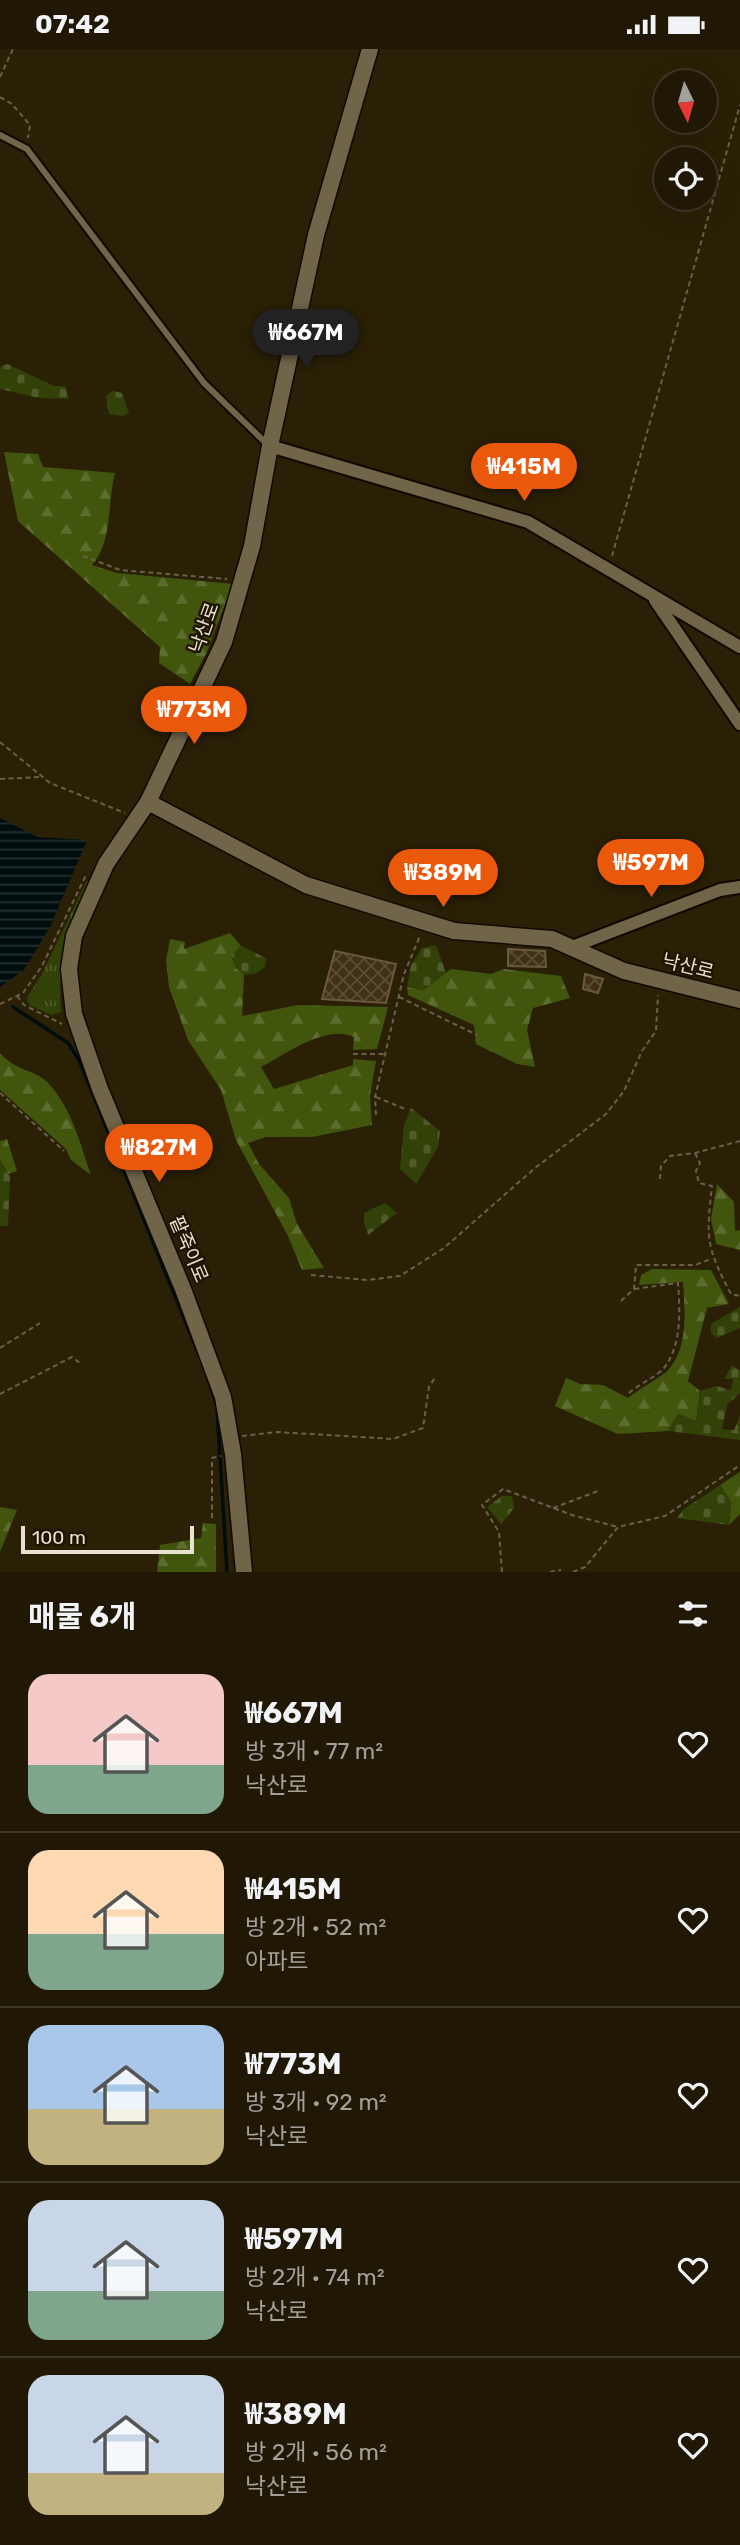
<!DOCTYPE html>
<html lang="ko">
<meta charset="utf-8">
<style>
body{margin:0;font-family:Rubik,"Noto Sans KR",sans-serif;background:#2d2513;color:#f1f3f6;height:100vh;display:flex;flex-direction:column;font-size:26px;white-space:nowrap}
*{box-sizing:border-box;margin:0}
p{font-size:23px;color:#a2a09a}
.icon{flex:none;width:38px;height:38px;fill:none;stroke:currentColor;stroke-width:2;stroke-linecap:round;stroke-linejoin:round}
.map{position:relative;height:1523px;overflow:hidden}
.details{display:flex;flex-direction:column;background:#201804;flex:1}
.details>*{flex:none}
.needle{width:46px;rotate:175deg}
.tools{position:absolute;left:654px;top:21px;display:grid;gap:14px}
.tools a{display:grid;place-items:center;width:63px;height:63px;border-radius:50%;background:#201804;box-shadow:0 7px 28px #0002,0 0 0 2px #3d3726;font-size:35px}
.scale{position:absolute;left:21px;bottom:18px;width:173px;box-sizing:border-box;padding-left:7px;border:4px solid #e8e2d3;border-top:0;font-size:19px;line-height:24px;white-space:nowrap;color:#e8e2d3;-webkit-text-stroke:5px #201600;paint-order:stroke}
.price{position:absolute;translate:-50% -60px;padding:0 16px;border-radius:24px;background:#ea580c;color:#fff;font-size:23px;line-height:46px;filter:drop-shadow(0 2px 4px #0008)}
.price::after{content:'';position:absolute;left:50%;top:42px;width:21px;height:16px;margin-left:-10px;background:inherit;clip-path:polygon(0 0,100% 0,50% 100%)}
.price.on{background:#222;color:#fff}
ul{padding:0;list-style:none}
li{display:flex;align-items:center;gap:21px;height:175px;padding:0 28px}
li+li{border-top:2px solid #3d3726}
li span{display:grid;place-items:center;flex:none;width:196px;height:140px;border-radius:21px;color:#555}
li>.icon{margin-inline-start:auto}
span .icon{width:84px;height:84px;fill:#fffc;stroke-width:1}
li b{font-size:30px}
h2{display:flex;justify-content:space-between;align-items:center;height:84px;padding:0 28px;font-size:30px}
.status{display:flex;justify-content:space-between;align-items:center;height:49px;padding:0 35px;background:#201804;direction:ltr}
.status svg{height:19px;fill:currentColor}
.map>svg:first-child{display:block}
.forest{fill:url(#forest-firs)}
.cemetery{fill:url(#cemetery-stones)}
.park{fill:url(#park-tufts)}
.water{fill:url(#water-rules)}
.lines{fill:none;stroke-linecap:round;stroke-linejoin:round}
.stream{stroke:#000d0f;stroke-width:3.5}
.building{fill:url(#building-cross-hatch);stroke:#685940;stroke-width:2}
.service-casing{stroke:#120900;stroke-width:10}
.minor-casing{stroke:#120900;stroke-width:16}
.tertiary-casing{stroke:#120900;stroke-width:19}
.path{stroke:#69604a;stroke-width:2;stroke-dasharray:5 3.5;stroke-linecap:butt}
.service{stroke:#706449;stroke-width:6}
.minor{stroke:#706449;stroke-width:12}
.tertiary{stroke:#706449;stroke-width:16}
.labels{text-anchor:middle;dominant-baseline:central;stroke-width:5;stroke-linejoin:round;paint-order:stroke}
.street-label{font-size:19px;fill:#e8e2d3;stroke:#201600}
</style>
<div class="status"><b>07:42</b><svg viewBox="0 0 49 12"><path d="M0 12V9h3v3zM5 12V6h3v6zM10 12V3h3v9zM15 12V0h3v12zM26 1h20v11H26zM47 4h2v5h-2z"/></svg></div>
<div class="map">
<svg width="740" height="1523" viewBox="0 0 740 1523">
<defs>
<pattern id="forest-firs" width="22" height="20" patternUnits="userSpaceOnUse" patternTransform="scale(1.75)"><rect width="22" height="20" fill="#41550d"/><path d="M5 1l3.5 6h-7zM16 11l3.5 6h-7z" fill="#5c6d2f"/></pattern>
<pattern id="cemetery-stones" width="16" height="16" patternUnits="userSpaceOnUse" patternTransform="scale(1.75)"><rect width="16" height="16" fill="#314107"/><path d="M2 7V4a2 2 0 0 1 4 0v3zM10 15v-3a2 2 0 0 1 4 0v3z" fill="#4f5c2a"/></pattern>
<pattern id="park-tufts" width="24" height="20" patternUnits="userSpaceOnUse" patternTransform="scale(1.75)"><rect width="24" height="20" fill="#314107"/><path d="M3 7l-1-3M5 7V3M7 7l1-3M15 17l-1-3M17 17v-4M19 17l1-3" fill="none" stroke="#4f5c2a"/></pattern>
<pattern id="water-rules" width="6" height="5" patternUnits="userSpaceOnUse" patternTransform="scale(1.75)"><rect width="6" height="5" fill="#000d0f"/><path d="M0 2.5h6" fill="none" stroke="#253031"/></pattern>
<pattern id="building-cross-hatch" width="8" height="8" patternUnits="userSpaceOnUse" patternTransform="scale(1.75)"><rect width="8" height="8" fill="#403014"/><path d="M0 0l8 8M0 8l8-8" fill="none" stroke="#5c4e35"/></pattern>
</defs>
<rect width="100%" height="100%" fill="#2a2006"/>
<g class="forest">
<path d="M4 403 38 405 43 418 115 424C107 455 113 492 92 516L117 524 233 535 206 605 190 635 159 614 160 598 18 472Z"/>
<path d="M230 884 241 897 231 907 236 919 244 926 242 967 298 956 388 958 377 1000 353 1001 354 988C326 975 286 1005 261 1018L274 1040 353 1016V1010L376 1012 370 1047 372 1076 312 1088H266L248 1094 259 1115 289 1149 297 1175 324 1219 302 1221 288 1187 236 1091 221 1041 188 991 169 938 166 911 170 890 185 893 184 900Z"/>
<polygon points="451,920 491,925 504,920 561,927 570,949 533,959 527,981 535,1018 517,1015 476,995 474,976 408,946 407,938 423,941"/>
<path d="M0 1004C17 1023 33 1020 46 1032 71 1056 80 1095 91 1126L71 1111 66 1100 0 1041Z"/>
<polygon points="7,1090 17,1122 8,1125 0,1111 0,1092"/>
<polygon points="717,1135 734,1153 735,1182 740,1181 740,1201 716,1195 711,1170"/>
<path d="M652 1220 711 1221 729 1255 707 1259 688 1332 700 1342 696 1372 678 1365 668 1382 618 1385 555 1357 566 1329 580 1335 603 1336 628 1349C639 1340 653 1333 665 1324 689 1303 685 1261 683 1233L639 1236 641 1226Z"/>
<polygon points="740,1423 740,1465 729,1476 731,1453 720,1436"/>
<polygon points="0,1458 17,1461 0,1503"/>
<polygon points="203,1474 216,1475 216,1523 157,1523 160,1496 201,1489"/>
</g>
<g class="cemetery">
<polygon points="7,315 54,337 65,337 69,350 39,349 0,340 0,318"/>
<polygon points="113,342 122,344 129,364 123,367 109,365 106,347"/>
<polygon points="436,896 446,924 423,941 407,938 411,916 422,899"/>
<polygon points="241,897 266,909 265,918 257,924 244,926 236,919 231,907"/>
<polygon points="411,1059 440,1082 438,1098 416,1135 400,1120 404,1076"/>
<polygon points="0,1111 10,1128 8,1177 0,1177"/>
<polygon points="385,1154 397,1164 368,1186 364,1174 364,1164"/>
<polygon points="740,1258 740,1279 717,1289 711,1284 711,1275"/>
<polygon points="732,1316 740,1322 740,1344 727,1356 722,1380 734,1381 740,1366 740,1391 668,1382 678,1365 696,1372 700,1342 716,1337 731,1341 733,1330 724,1330"/>
<polygon points="720,1436 731,1453 729,1476 677,1469 684,1460"/>
<polygon points="502,1447 512,1447 514,1459 501,1475 487,1458"/>
</g>
<path class="park" d="M94 829C66 884 58 900 61 963L51 966 29 956 27 949 43 923 86 833Z"/>
<polygon class="water" points="0,769 37,788 87,791 50,878 24,921 0,938"/>
<g class="lines">
<g class="stream">
<polyline points="13,958 68,994 79,1011 199,1306"/>
<polyline points="208,1329 217,1358 227,1523"/>
</g>
</g>
<g class="building">
<polygon points="508,900 545,902 546,918 508,917"/>
<polygon points="335,902 396,915 386,954 322,950"/>
<polygon points="585,925 603,930 598,944 583,940"/>
</g>
<g class="lines">
<g class="service-casing">
<polyline id="service" points="0,86 27,100 204,334 269,397"/>
</g>
<g class="minor-casing">
<g id="minor">
<polyline points="270,397 528,473 740,598"/>
<polyline points="655,551 740,675"/>
<polyline points="572,898 720,841 740,838"/>
</g>
</g>
<g class="tertiary-casing">
<g id="tertiary">
<polyline points="148,753 306,836 454,882 552,890 624,922 740,951"/>
<polyline points="244,1523 233,1405 223,1348 183,1240 100,1040 74,965 69,920 74,887 106,815 148,753 224,593 252,497 270,397 316,186 370,0"/>
</g>
</g>
<g class="path">
<polyline points="0,28 13,0"/>
<polyline points="0,48 12,55 30,76 28,89"/>
<polyline points="83,507 120,521 227,530"/>
<polyline points="612,507 740,56"/>
<polyline points="0,693 50,734 125,764"/>
<polyline points="0,730 40,728"/>
<polyline points="17,947 24,956 62,975"/>
<polyline points="399,948 477,986"/>
<polyline points="0,955 23,944 42,917 86,826"/>
<polyline points="353,1005 384,1005"/>
<polyline points="0,1044 64,1102"/>
<polyline points="376,1048 405,1060"/>
<polyline points="376,1066 375,1048 404,925 420,887"/>
<path d="M695 1104 700 1114 696 1122 699 1134 712 1137C706 1189 706 1198 731 1245L740 1247"/>
<polyline points="660,1130 661,1117 670,1107 695,1104 740,1092"/>
<polyline points="311,1226 368,1231 400,1227 444,1199 535,1119 606,1065 624,1042 642,1002 656,982 658,946"/>
<polyline points="621,1252 634,1240 636,1216 695,1216 711,1210"/>
<polyline points="0,1299 40,1274"/>
<path d="M629 1344C639 1335 656 1328 664 1319 682 1296 680 1261 678 1234L634 1240"/>
<polyline points="0,1345 72,1308 80,1314"/>
<polyline points="242,1387 277,1383 393,1390 423,1379 429,1338 436,1327"/>
<polyline points="553,1459 598,1442"/>
<polyline points="212,1469 212,1409 221,1407"/>
<polyline points="502,1523 499,1483 482,1456 503,1440 572,1466 618,1478"/>
<polyline points="550,1523 561,1521"/>
<polyline points="573,1523 585,1518 618,1478 665,1467 740,1416"/>
</g>
<use href="#service" class="service"/>
<use href="#minor" class="minor"/>
<use href="#tertiary" class="tertiary"/>
</g>
<g class="labels">
<g class="street-label">
<text transform="translate(204 579) rotate(-70)">낙산로</text>
<text transform="translate(688 917) rotate(14)">낙산로</text>
<text transform="translate(189 1200) rotate(67)">팥죽이로</text>
</g>
</g>
</svg>
<div class="tools">
<a><svg class="needle" viewBox="-14 -14 28 28"><path d="M0-13l5 13h-10z" fill="#e53935"/><path d="M0 13l5-13h-10z" fill="#a2a09a"/></svg></a>
<a><svg class="icon" aria-label="locate" viewBox="0 0 24 24"><circle cx="12" cy="12" r="6"/><path d="M12 2v4M12 18v4M2 12h4M18 12h4"/></svg></a>
</div>
<div class="scale">100 m</div>
<b class="price on" style="left:306px;top:320px">₩667M</b>
<b class="price" style="left:524px;top:454px">₩415M</b>
<b class="price" style="left:194px;top:697px">₩773M</b>
<b class="price" style="left:651px;top:850px">₩597M</b>
<b class="price" style="left:443px;top:860px">₩389M</b>
<b class="price" style="left:159px;top:1135px">₩827M</b>
</div>
<section class="details">
<h2>매물 6개<svg class="icon" aria-label="filters" viewBox="0 0 24 24"><path d="M4 7h16M4 17h16"/><circle cx="9" cy="7" r="2"/><circle cx="15" cy="17" r="2"/></svg></h2>
<ul>
<li><span style="background:linear-gradient(#f6c9c9 65%,#7fa58c 0)"><svg class="icon" aria-label="home" viewBox="0 0 24 24"><path d="M3 11l9-7 9 7M6 9v11h12V9"/></svg></span><div><b>₩667M</b><p>방 3개 · 77 m²</p><p>낙산로</p></div><svg class="icon" aria-label="heart" viewBox="0 0 24 24"><path d="M12 20l-8-8c-3-5 5-10 8-4 3-6 11-1 8 4z"/></svg></li>
<li><span style="background:linear-gradient(#ffd9b3 60%,#7fa58c 0)"><svg class="icon" aria-label="home" viewBox="0 0 24 24"><path d="M3 11l9-7 9 7M6 9v11h12V9"/></svg></span><div><b>₩415M</b><p>방 2개 · 52 m²</p><p>아파트</p></div><svg class="icon" aria-label="heart" viewBox="0 0 24 24"><path d="M12 20l-8-8c-3-5 5-10 8-4 3-6 11-1 8 4z"/></svg></li>
<li><span style="background:linear-gradient(#a9c7e8 60%,#c2b280 0)"><svg class="icon" aria-label="home" viewBox="0 0 24 24"><path d="M3 11l9-7 9 7M6 9v11h12V9"/></svg></span><div><b>₩773M</b><p>방 3개 · 92 m²</p><p>낙산로</p></div><svg class="icon" aria-label="heart" viewBox="0 0 24 24"><path d="M12 20l-8-8c-3-5 5-10 8-4 3-6 11-1 8 4z"/></svg></li>
<li><span style="background:linear-gradient(#c9d6e8 65%,#7fa58c 0)"><svg class="icon" aria-label="home" viewBox="0 0 24 24"><path d="M3 11l9-7 9 7M6 9v11h12V9"/></svg></span><div><b>₩597M</b><p>방 2개 · 74 m²</p><p>낙산로</p></div><svg class="icon" aria-label="heart" viewBox="0 0 24 24"><path d="M12 20l-8-8c-3-5 5-10 8-4 3-6 11-1 8 4z"/></svg></li>
<li><span style="background:linear-gradient(#c9d6e8 70%,#c2b280 0)"><svg class="icon" aria-label="home" viewBox="0 0 24 24"><path d="M3 11l9-7 9 7M6 9v11h12V9"/></svg></span><div><b>₩389M</b><p>방 2개 · 56 m²</p><p>낙산로</p></div><svg class="icon" aria-label="heart" viewBox="0 0 24 24"><path d="M12 20l-8-8c-3-5 5-10 8-4 3-6 11-1 8 4z"/></svg></li>
</ul>
</section>
